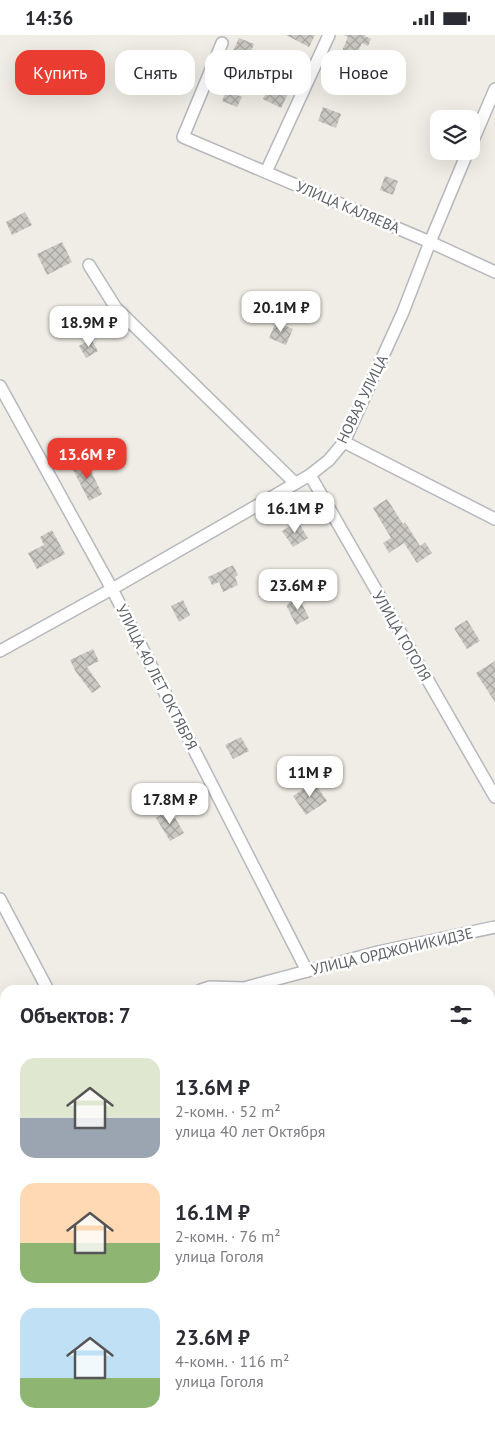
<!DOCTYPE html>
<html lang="ru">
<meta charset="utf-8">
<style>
body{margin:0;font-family:"PT Sans",sans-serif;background:#f7f7f7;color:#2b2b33;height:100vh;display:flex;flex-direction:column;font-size:19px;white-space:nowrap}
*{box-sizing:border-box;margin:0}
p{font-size:16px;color:#7c7c81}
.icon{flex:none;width:28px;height:28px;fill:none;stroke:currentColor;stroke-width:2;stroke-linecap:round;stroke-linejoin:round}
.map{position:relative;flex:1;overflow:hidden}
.side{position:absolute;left:0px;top:950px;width:495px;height:446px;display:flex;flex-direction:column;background:#fff;border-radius:15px 15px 0 0;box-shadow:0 5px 20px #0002}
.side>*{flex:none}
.top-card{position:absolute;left:15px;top:15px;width:465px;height:45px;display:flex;gap:10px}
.tools{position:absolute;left:430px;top:75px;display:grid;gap:10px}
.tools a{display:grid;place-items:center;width:50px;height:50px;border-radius:10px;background:#fff;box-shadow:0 5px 20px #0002;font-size:25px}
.price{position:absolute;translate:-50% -42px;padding:0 11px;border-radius:10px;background:#fff;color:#222;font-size:16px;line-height:32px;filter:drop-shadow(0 1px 2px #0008)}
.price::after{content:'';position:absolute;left:50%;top:30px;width:15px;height:11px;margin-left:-8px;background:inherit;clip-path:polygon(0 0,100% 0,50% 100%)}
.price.current{background:#ea3c30;color:#fff}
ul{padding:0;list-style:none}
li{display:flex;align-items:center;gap:15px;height:125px;padding:0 20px}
li span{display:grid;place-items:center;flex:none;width:140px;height:100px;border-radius:15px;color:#555}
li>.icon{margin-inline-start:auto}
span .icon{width:60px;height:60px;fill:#fffc;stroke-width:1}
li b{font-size:21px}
h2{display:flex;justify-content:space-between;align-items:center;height:60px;padding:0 20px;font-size:21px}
.chip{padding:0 18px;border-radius:15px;background:#fff;box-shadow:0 5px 20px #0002;font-size:18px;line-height:45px}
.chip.current{background:#ea3c30;color:#fff}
.status{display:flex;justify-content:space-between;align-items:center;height:35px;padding:0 25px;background:#fff;direction:ltr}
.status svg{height:14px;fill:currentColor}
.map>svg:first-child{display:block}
.building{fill:url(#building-cross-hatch)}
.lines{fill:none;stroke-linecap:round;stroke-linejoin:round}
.street-casing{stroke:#b5b8bc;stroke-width:14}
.secondary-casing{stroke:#b4b8bd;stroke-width:18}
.street{stroke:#fff;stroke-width:11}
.secondary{stroke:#fff;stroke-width:15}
.labels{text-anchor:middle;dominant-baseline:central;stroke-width:5;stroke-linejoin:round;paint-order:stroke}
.street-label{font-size:15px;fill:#5d6166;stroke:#fff}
</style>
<div class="status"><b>14:36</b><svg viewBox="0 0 49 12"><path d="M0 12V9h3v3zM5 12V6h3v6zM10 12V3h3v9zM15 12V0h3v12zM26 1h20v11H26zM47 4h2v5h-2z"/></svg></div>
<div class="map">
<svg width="495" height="1396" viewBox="0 0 495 1396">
<defs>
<pattern id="building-cross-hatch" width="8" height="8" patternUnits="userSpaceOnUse" patternTransform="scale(1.25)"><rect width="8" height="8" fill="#cac8c2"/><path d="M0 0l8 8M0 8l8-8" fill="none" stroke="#a7a6a1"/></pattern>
</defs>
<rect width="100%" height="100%" fill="#efede5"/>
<g class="building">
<polygon points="286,0 315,0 309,12"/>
<polygon points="343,0 365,0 365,1 371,4 368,11 362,8 358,16 355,15 348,36 334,31 337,22 339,23 348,2"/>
<polygon points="239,3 254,9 249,22 233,16"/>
<polygon points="286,19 303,28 281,73 263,64"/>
<polygon points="348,42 363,52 358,59 343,50"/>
<polygon points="227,55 242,62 237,72 222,66"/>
<polygon points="323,72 341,79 336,93 318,86"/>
<polygon points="385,141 398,146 393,160 380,155"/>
<polygon points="25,177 32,190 12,200 6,187"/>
<polygon points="62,207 72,227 47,240 37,219"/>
<polygon points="276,287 293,294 286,310 269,303"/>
<polygon points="91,304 98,316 86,323 79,311"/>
<polygon points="85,424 102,459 89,466 71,431"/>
<polygon points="387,464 403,489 405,487 420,511 425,507 432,518 417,528 404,508 389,518 383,508 391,503 373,473"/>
<polygon points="298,487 308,503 293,512 282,496"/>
<polygon points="52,495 65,519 37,534 28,518 44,510 40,502"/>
<polygon points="233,530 238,540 235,542 238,550 223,557 219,547 212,550 208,542"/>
<polygon points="299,563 309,583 296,590 286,570"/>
<polygon points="183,565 190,580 179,587 171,571"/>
<polygon points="467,585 480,606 467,614 454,593"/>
<polygon points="93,614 99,626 87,632 101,652 92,658 76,637 70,625"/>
<polygon points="495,626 495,667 476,638"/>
<polygon points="241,702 249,716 233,724 225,710"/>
<polygon points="314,747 327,766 306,780 293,761"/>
<polygon points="170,774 184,798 170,806 156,783"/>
</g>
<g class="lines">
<g class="street-casing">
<g id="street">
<polyline points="222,8 183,102 430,207 495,237"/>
<polyline points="471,110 495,54"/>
<polyline points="266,137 329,0"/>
<polyline points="89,230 116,273 295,448"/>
<polyline points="0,351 112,554 307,936"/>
<polyline points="344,407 495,484"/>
<polyline points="310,440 495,762"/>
<polyline points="0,616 112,554 310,440 329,425 344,407 403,277 430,207 468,116"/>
<polyline points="0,864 48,955"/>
<polyline points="201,955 210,952 244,953 378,917 495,892"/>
<polyline points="0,1025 5,1034"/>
<polyline points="0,1048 5,1045"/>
<polyline points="490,1191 495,1195"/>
<polyline points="0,1206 5,1210"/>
</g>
</g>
<g class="secondary-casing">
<g id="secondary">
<polyline points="490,1093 495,1087"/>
<polyline points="221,1391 224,1396 234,1391"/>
<polyline points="21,1396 25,1391"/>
</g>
</g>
<use href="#street" class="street"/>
<use href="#secondary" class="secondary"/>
</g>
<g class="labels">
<g class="street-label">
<text transform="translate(348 172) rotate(23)">УЛИЦА КАЛЯЕВА</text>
<text transform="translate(362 364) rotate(-64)">НОВАЯ УЛИЦА</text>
<text transform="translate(402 601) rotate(60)">УЛИЦА ГОГОЛЯ</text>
<text transform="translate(157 642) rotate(63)">УЛИЦА 40 ЛЕТ ОКТЯБРЯ</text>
<text transform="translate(392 916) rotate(-13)">УЛИЦА ОРДЖОНИКИДЗЕ</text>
</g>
</g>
</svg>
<div class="tools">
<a><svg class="icon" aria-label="layers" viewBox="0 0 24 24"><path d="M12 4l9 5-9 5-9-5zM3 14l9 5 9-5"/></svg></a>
</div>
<b class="price" style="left:281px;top:298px">20.1M ₽</b>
<b class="price" style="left:89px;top:313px">18.9M ₽</b>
<b class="price current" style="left:87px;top:445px">13.6M ₽</b>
<b class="price" style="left:295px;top:499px">16.1M ₽</b>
<b class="price" style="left:298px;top:576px">23.6M ₽</b>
<b class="price" style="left:310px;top:763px">11M ₽</b>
<b class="price" style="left:170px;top:790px">17.8M ₽</b>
<div class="top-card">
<a class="chip current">Купить</a>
<a class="chip">Снять</a>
<a class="chip">Фильтры</a>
<a class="chip">Новое</a>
</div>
<section class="side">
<h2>Объектов: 7<svg class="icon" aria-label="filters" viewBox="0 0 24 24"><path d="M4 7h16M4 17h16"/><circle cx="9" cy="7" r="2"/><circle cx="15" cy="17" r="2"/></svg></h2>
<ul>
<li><span style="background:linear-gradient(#dfe7d0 60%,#9aa5b1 0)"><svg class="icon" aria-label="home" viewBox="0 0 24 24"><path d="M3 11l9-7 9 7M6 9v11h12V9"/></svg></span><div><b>13.6M ₽</b><p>2-комн. · 52 m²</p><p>улица 40 лет Октября</p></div></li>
<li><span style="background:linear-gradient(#ffd9b3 60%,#8fb573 0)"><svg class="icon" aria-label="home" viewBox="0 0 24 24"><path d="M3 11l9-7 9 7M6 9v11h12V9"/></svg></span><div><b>16.1M ₽</b><p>2-комн. · 76 m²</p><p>улица Гоголя</p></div></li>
<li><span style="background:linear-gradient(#bfe0f5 70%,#8fb573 0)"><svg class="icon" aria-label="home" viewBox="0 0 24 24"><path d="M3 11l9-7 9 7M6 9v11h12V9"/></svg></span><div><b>23.6M ₽</b><p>4-комн. · 116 m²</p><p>улица Гоголя</p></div></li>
</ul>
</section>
</div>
